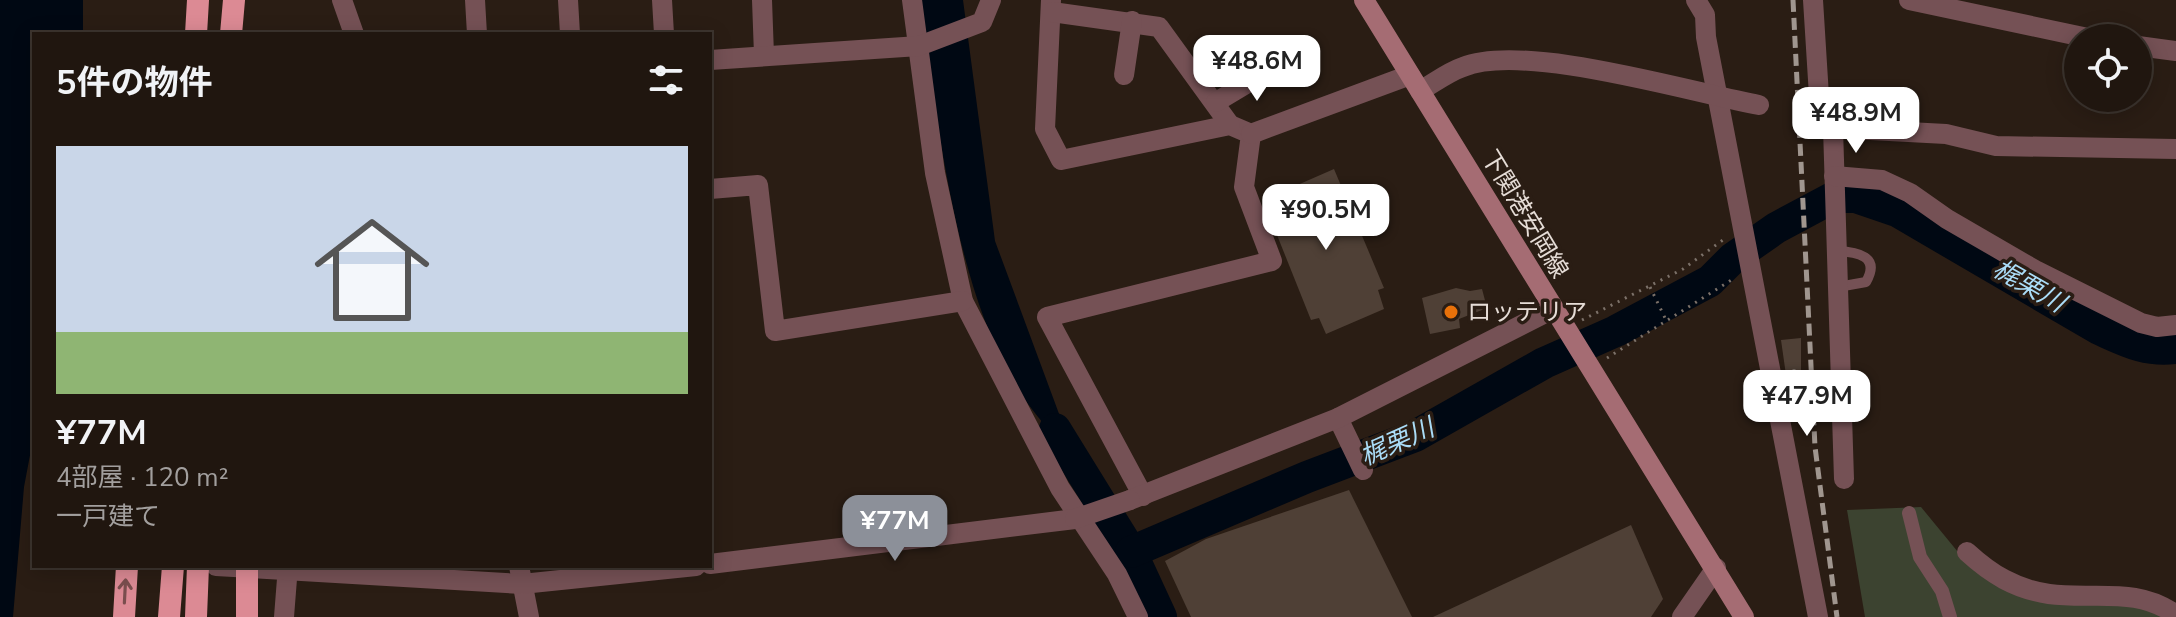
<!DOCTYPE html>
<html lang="ja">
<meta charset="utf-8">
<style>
body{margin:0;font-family:"Nunito Sans","Noto Sans JP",sans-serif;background:#2d231d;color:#f1f3f6;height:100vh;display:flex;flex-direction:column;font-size:30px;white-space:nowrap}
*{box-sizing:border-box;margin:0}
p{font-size:26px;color:#a29f9e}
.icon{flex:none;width:44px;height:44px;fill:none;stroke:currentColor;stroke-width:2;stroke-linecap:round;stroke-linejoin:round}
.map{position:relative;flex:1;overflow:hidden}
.details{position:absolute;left:32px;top:32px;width:680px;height:536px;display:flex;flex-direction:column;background:#20160f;border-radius:0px;box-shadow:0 4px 20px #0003,0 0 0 2px #3d352f}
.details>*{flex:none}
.tools{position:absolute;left:2064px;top:24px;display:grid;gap:16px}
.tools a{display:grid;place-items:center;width:88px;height:88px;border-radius:50%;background:#20160f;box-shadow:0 4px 20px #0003,0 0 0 2px #3d352f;font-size:40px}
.price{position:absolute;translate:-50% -68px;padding:0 18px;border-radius:16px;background:#fff;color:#222;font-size:26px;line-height:52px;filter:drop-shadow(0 2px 4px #0008)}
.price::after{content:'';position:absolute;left:50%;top:48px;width:24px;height:18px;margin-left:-12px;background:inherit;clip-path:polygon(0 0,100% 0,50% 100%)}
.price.current{background:#8c9099;color:#fff}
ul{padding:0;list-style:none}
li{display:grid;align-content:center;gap:16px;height:424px;padding:0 24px}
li+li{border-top:2px solid #3d352f}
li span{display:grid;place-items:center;height:248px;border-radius:0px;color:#555}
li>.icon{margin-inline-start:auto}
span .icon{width:144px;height:144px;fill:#fffc;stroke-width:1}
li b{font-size:34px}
h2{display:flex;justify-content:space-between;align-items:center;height:96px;padding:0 24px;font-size:34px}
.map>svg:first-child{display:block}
.green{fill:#3c4330}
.water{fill:#000813}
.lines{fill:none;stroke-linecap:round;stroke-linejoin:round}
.river{stroke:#000813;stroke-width:32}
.building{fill:#4f4036}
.path{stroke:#7c7169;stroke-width:3;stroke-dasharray:2 6;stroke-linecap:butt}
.service{stroke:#755155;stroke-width:10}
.pedestrian{stroke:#755155;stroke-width:14}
.minor{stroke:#755155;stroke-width:20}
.tertiary{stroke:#755155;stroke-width:20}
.secondary{stroke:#a56c73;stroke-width:20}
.trunk{stroke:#dc8a94;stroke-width:22}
.rail{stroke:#a0968f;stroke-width:5;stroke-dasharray:12 6;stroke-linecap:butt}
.path-bridge{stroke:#7c7169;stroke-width:3;stroke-dasharray:2 6;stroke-linecap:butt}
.tertiary-bridge{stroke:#755155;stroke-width:20}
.oneway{stroke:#7a4e4e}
.food-dot{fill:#e8710a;stroke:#2a1d14;stroke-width:3}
.labels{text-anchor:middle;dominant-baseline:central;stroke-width:7;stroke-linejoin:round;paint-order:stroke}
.street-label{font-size:24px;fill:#e6ddd7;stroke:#2a1d14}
.poi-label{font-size:24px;fill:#e6ddd7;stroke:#2a1d14;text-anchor:start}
.water-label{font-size:26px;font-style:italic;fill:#aadcf7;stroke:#2a1d14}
</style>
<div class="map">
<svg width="2176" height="617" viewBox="0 0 2176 617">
<rect width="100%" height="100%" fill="#2a1d14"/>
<polygon class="green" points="1921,507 1958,552 1983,573 2112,599 2169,617 1865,617 1847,510"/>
<g class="water">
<polygon points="0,0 83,0 83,34 34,34 34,434 24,487 13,617 0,617"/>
<path d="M918 0H963L995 241 1078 465C1056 437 1028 409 1011 378 952 271 939 120 918 0Z"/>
</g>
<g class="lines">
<g class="river">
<polyline points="1055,429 1131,552 1161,617"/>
<path d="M1131 552 1307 477 1415 436 1544 363 1616 331 1710 281 1733 258 1776 228 1834 197H1856L1897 211 2099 329C2126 341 2146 352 2176 348"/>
</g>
</g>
<g class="building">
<polygon points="1334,169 1384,288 1378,290 1384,309 1326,334 1319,318 1311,320 1263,200"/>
<polygon points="1456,288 1470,291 1482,289 1487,308 1459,319 1460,328 1430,334 1422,298"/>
<polygon points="1801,338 1801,380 1819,380 1822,421 1798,421 1795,396 1789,396 1781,340"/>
<polygon points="1349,490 1412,617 1191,617 1165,561 1206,539"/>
<polygon points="1631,525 1663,599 1651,617 1433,617"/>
</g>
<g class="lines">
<g class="path">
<polyline points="1650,287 1667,322"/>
<polyline points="1582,320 1683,269 1727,237"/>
<polyline points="1607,358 1733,279"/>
<polyline points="1794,369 1794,385"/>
<polyline points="1820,388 1821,407"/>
</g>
<path class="service" d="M1837 251C1857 252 1881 256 1866 282L1838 287"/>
<polyline class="pedestrian" points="1909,513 1920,557 1942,591 1950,617"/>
<g class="minor">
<polyline points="342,0 354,34"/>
<polyline points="475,0 477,34"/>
<polyline points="568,0 570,34"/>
<polyline points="662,0 664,34"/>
<polyline points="762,0 764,55"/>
<polyline points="912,0 935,173 963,301 1060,488 1117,574 1138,617"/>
<polyline points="1051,0 1045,129 1061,160 1230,125 1251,134 1244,187 1272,261 1047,317 1143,496"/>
<polyline points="1696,0 1705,15 1706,37 1818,617"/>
<polyline points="1813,0 1820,112 1833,128 1844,479"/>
<polyline points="1909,0 2088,38"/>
<polyline points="1052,12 1159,27 1230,125"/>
<polyline points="2138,46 2176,51"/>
<polyline points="710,60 919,46 982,22 991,0"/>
<polyline points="1124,75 1132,21"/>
<path d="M1420 91C1434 83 1448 72 1463 67 1523 42 1690 92 1759 105"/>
<polyline points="1216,102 1276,66"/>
<polyline points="1833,128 1946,134 1996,146 2176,149"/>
<polyline points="1251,134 1410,75"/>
<polyline points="1834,176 1882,180 1910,193 1947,219 2035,270 2141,323 2157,327 2176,325"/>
<polyline points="710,189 758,185 775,331 963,301"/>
<polyline points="1338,418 1363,470"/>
<path d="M1967 552C1991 574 2015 589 2049 594 2094 600 2137 586 2176 615"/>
<polyline points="519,566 529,617"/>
<polyline points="284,617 288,566"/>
<polyline points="1682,617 1716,568"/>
</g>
<g class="tertiary">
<polyline points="1130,500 1338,418 1553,309"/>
<polyline points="710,564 1075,519"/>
<polyline points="216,566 522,584 696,566"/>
</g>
<polyline class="secondary" points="1364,0 1744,617"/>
<g class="trunk">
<polyline points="196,34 198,0"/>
<polyline points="231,34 234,0"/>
<polyline points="124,617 127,566"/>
<polyline points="169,617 173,566"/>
<polyline points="196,617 198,566"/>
<polyline points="247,617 247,566"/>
</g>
<polyline class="rail" points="1793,0 1815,447 1837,617"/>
<polyline class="path-bridge" points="1794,388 1820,388"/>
<polyline class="tertiary-bridge" points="1075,519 1130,500"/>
</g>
<defs><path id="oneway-shaft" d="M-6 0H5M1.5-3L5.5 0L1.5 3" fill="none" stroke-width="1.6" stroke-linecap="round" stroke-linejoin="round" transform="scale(2)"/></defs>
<use class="oneway" href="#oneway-shaft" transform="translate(125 591) rotate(-87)"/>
<circle class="food-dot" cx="1451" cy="312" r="8"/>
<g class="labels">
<g class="street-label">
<text transform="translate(1525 214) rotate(59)">下関港安岡線</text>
</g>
<g class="poi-label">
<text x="1467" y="312">ロッテリア</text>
</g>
<g class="water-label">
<text transform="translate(2029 286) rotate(30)">梶栗川</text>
<text transform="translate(1397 442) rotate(-24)">梶栗川</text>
</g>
</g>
</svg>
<div class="tools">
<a><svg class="icon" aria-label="locate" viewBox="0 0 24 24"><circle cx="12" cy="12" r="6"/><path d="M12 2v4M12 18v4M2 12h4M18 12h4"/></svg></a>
</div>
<b class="price" style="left:1257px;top:103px">¥48.6M</b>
<b class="price" style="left:1856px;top:155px">¥48.9M</b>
<b class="price" style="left:1326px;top:252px">¥90.5M</b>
<b class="price" style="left:1807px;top:438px">¥47.9M</b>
<b class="price current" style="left:895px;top:563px">¥77M</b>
<section class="details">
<h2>5件の物件<svg class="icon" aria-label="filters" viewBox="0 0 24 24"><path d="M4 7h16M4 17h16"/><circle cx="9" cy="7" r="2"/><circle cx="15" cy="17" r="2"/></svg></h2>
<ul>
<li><span style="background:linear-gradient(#c9d6e8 75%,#8fb573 0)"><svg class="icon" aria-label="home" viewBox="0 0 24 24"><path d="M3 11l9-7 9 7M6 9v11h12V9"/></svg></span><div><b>¥77M</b><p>4部屋 · 120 m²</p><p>一戸建て</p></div></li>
</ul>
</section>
</div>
